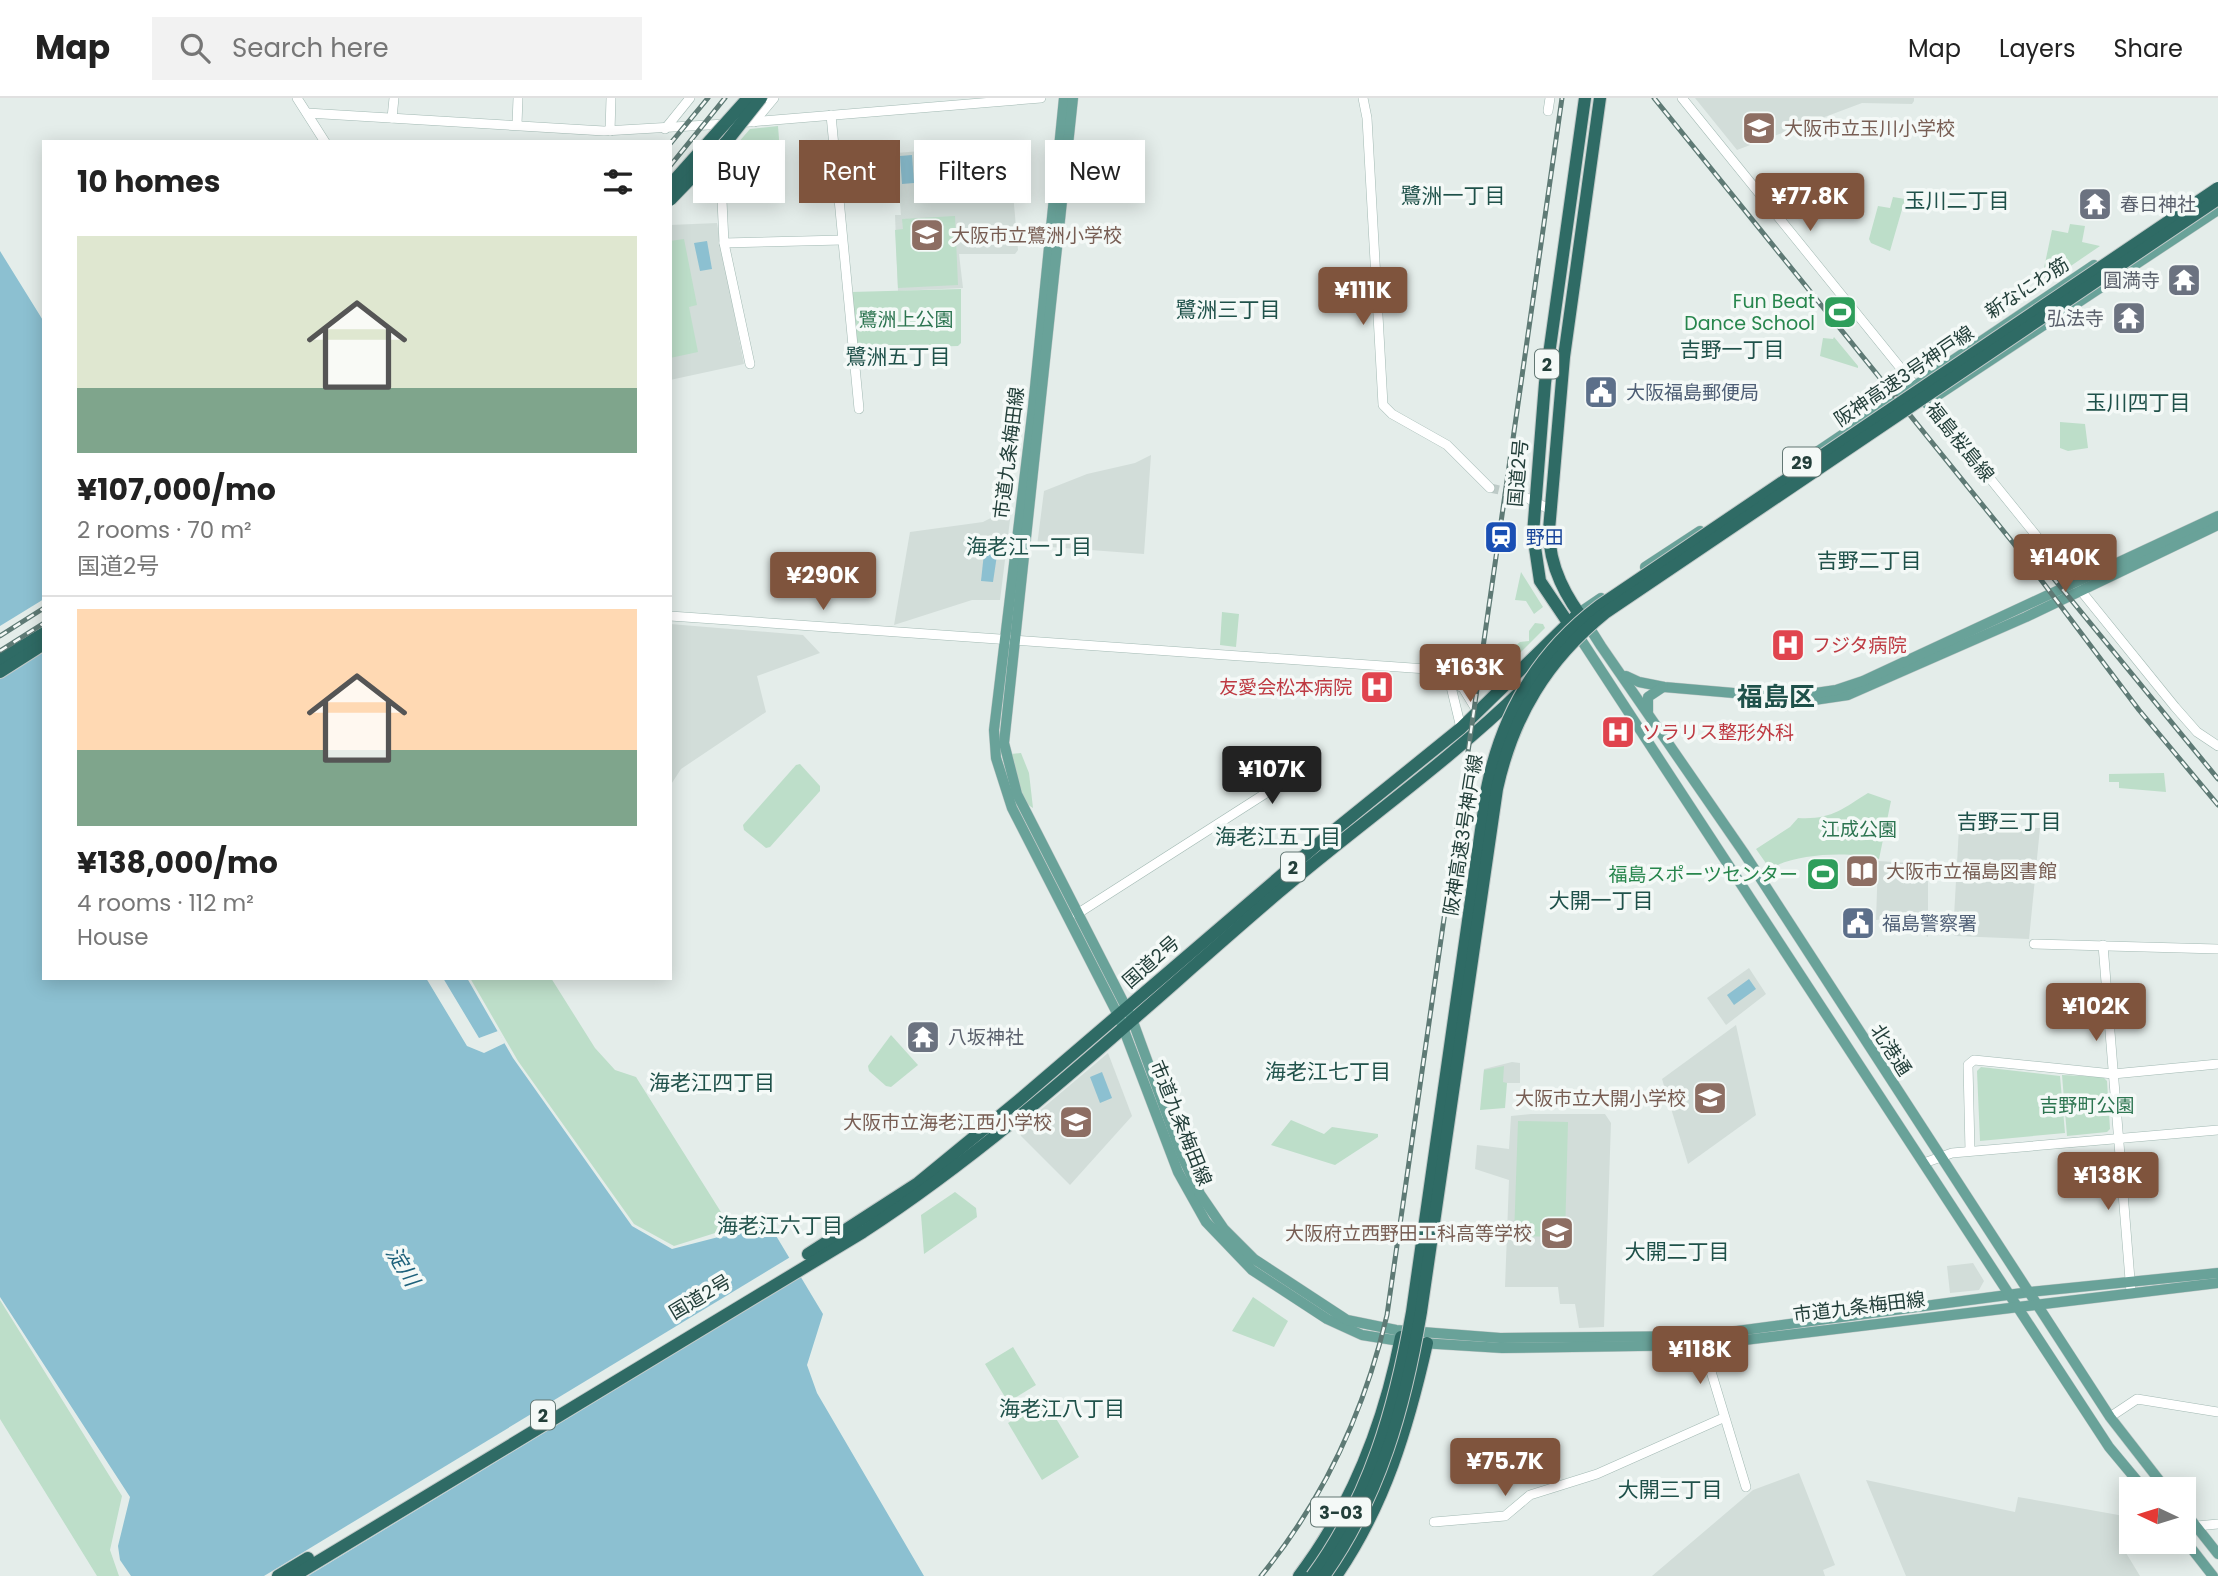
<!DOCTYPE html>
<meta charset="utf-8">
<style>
body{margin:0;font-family:Poppins,"Noto Sans JP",sans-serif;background:#f2f2f2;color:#222;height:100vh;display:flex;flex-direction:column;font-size:26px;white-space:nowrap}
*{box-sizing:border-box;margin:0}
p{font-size:23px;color:#767676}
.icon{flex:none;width:38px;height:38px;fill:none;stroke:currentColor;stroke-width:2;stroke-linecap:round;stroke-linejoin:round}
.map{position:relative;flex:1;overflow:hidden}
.drawer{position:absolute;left:42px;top:42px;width:630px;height:840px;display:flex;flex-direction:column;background:#fff;border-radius:0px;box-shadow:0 4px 18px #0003}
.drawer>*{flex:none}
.banner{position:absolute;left:693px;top:42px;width:665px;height:63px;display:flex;gap:14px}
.needle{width:46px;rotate:274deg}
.tools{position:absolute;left:2119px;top:1379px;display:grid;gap:14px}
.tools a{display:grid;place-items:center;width:77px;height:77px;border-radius:0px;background:#fff;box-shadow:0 4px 18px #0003;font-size:35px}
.price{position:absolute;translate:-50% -60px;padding:0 16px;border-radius:7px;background:#7f543d;color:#fff;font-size:23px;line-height:46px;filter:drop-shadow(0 2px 4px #0008)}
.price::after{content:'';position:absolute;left:50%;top:42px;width:21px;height:16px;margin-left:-10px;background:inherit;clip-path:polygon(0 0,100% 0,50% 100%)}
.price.selected{background:#222;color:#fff}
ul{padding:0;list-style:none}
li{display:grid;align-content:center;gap:14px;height:371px;padding:0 35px}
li+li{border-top:2px solid #e0e0e0}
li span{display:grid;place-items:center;height:217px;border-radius:0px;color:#555}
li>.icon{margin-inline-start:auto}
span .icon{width:126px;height:126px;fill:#fffc;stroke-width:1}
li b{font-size:30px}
h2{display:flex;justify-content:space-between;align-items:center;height:84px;padding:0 35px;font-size:30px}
.tag{padding:0 24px;border-radius:0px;background:#fff;box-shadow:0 4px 18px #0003;font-size:24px;line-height:63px}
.tag.selected{background:#7f543d;color:#fff}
header{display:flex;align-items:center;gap:42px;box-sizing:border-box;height:98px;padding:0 35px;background:#fff;border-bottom:2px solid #e0e0e0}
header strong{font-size:33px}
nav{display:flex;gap:38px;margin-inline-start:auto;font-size:24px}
.search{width:490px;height:63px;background:#f2f2f2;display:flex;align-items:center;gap:18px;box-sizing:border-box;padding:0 24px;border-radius:0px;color:#767676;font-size:26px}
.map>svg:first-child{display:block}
.built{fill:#d2ddd9}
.green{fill:#bddec9}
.water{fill:#8cc0d1}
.pier{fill:#e4edea}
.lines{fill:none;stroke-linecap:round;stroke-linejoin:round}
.secondary-tunnel{stroke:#bdcac7;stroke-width:9;stroke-dasharray:9 4.5;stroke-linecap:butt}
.secondary-casing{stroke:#a2b9b3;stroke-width:10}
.primary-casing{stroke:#c1c9c8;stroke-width:11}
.highway-casing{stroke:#c1c9c8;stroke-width:14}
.secondary{stroke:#fff;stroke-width:9}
.primary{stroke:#69a299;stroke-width:10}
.highway{stroke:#2f6b65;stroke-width:12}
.rail-casing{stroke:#5e7a75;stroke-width:5}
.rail{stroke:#f4f9f7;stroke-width:2.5;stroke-dasharray:8;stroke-linecap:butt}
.highway-bridge-casing{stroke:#c1c9c8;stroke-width:14;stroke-linecap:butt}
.highway-bridge{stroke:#2f6b65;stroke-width:12}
.labels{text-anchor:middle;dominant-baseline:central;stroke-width:7;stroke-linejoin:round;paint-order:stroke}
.shield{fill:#f4f9f7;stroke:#627773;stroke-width:2}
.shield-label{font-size:18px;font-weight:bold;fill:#233f3a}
.education-label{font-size:19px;fill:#785e54;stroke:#f4f9f7;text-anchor:start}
.worship-label{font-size:19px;fill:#5b616d;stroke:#f4f9f7;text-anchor:start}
.street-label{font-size:19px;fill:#233f3a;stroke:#f4f9f7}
.leisure-label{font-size:19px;fill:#27864d;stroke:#f4f9f7;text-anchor:end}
.park-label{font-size:19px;fill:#2d7551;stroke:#f4f9f7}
.service-label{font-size:19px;fill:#4e5e75;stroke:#f4f9f7;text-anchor:start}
.transit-label{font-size:19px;fill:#164399;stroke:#f4f9f7;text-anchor:start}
.health-label{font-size:19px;fill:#be3a42;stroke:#f4f9f7;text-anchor:start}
.neighbourhood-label{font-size:21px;fill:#1f514a;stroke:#f4f9f7}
.water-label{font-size:21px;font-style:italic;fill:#1d617b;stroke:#f4f9f7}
.district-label{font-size:26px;font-weight:bold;fill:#1f514a;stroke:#f4f9f7}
</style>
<header>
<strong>Map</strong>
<div class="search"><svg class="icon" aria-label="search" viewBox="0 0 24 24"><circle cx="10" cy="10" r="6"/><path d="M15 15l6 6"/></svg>Search here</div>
<nav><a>Map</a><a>Layers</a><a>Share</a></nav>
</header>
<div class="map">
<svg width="2218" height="1478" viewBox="0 0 2218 1478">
<rect width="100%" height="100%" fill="#e4edea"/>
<g class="built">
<polygon points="1695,0 1914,0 1914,3 1912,6 1862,5 1737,52"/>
<polygon points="1006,46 1009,49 1018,152 1015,156 959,156 963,190 898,193 895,117 901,117 896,55"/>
<polygon points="717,125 744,266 670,282 670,127"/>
<polygon points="1151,357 1144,456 1037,448 1044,393 1087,376 1135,365"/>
<polygon points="1008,411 1011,414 1000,502 972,502 894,527 910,434 983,424"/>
<polygon points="670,526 803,537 820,555 757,578 766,614 681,671 670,688"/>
<polygon points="1959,730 2040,730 2029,841 1955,838 1953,836"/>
<polygon points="1878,763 1928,766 1928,839 1902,826 1902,819 1876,822"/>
<polygon points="1749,870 1766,896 1726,927 1707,900"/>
<polygon points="1736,927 1756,1017 1688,1066 1662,981"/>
<polygon points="1108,955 1132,1018 1070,1087 1021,1038 1018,1031"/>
<polygon points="1512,964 1520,965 1520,985 1483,985 1484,971"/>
<polygon points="1531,1016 1605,1016 1611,1025 1604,1229 1579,1230 1575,1206 1560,1206 1558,1189 1505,1189 1509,1082 1475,1071 1477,1047 1509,1051 1511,1018"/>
<polygon points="1973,1165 1984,1183 1979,1192 1950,1195 1947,1168"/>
<polygon points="1799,1375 1835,1467 1823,1472 1825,1478 1652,1478 1753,1392"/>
<polygon points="1866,1382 2015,1414 2018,1399 2124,1418 2123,1450 2140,1478 1906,1478"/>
</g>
<g class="green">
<polygon points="778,28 781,67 733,73 731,53 750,31"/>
<polygon points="994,70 995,95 969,96 968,72"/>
<polygon points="1893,99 1905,101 1890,153 1871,145 1869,141 1878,108 1890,110"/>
<polygon points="955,118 958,187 898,190 895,132 903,131 902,121"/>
<polygon points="2070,126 2085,128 2082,144 2100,148 2040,189 2052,132 2068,135"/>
<polygon points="684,141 697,207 689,209 698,254 670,260 670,143"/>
<polygon points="961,191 961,245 958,248 859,251 856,248 851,194"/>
<polygon points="1834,239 1858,268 1858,270 1820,258 1823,240 1833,241"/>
<polygon points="2060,324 2085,326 2088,350 2068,353 2060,350"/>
<polygon points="1521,474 1543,509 1534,516 1526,503 1515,502"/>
<polygon points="1222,514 1239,516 1236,549 1220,547"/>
<polygon points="1535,525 1543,526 1545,530 1508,567 1507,546 1515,548 1520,544 1529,543 1529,533"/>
<path d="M1021 655 1029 675 1033 710C1018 703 1014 672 1011 656Z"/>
<polygon points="800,666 820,688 820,693 770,749 766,750 744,732 743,727 796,667"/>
<polygon points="2164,675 2166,694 2119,690 2119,684 2109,684 2109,676"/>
<path d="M1868 695 1891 703 1879 761C1850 753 1795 755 1770 771L1756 751 1790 729 1798 720C1831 722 1842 711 1868 695Z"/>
<polygon points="470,880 551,880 595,950 615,972 636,979 731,1130 674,1148 634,1126 518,963"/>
<polygon points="891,937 918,967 891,989 886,988 869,973 868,968"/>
<polygon points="1504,968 1503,984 1507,985 1505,1010 1480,1012 1484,972"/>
<polygon points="1981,969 2060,978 2065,1035 1980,1043 1977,973"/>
<polygon points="2062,977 2103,979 2107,983 2110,1031 2107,1034 2067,1038"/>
<polygon points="1291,1022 1324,1036 1332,1029 1378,1036 1378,1039 1335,1067 1271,1047"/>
<polygon points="1518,1023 1568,1024 1565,1139 1514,1138"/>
<polygon points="955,1094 976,1110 977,1119 924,1156 921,1117"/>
<polygon points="1253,1199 1288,1223 1274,1249 1232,1233"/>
<polygon points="0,1202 122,1398 110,1452 119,1478 97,1478 0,1321"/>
<polygon points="1013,1249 1036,1287 1008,1304 985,1266"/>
<polygon points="1045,1302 1079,1359 1042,1382 1008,1325"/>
</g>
<g class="water">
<polygon points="912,57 914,85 902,86 900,58"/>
<polygon points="707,143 712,171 700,173 694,145"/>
<polygon points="0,153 44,224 44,880 467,880 513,960 632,1128 672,1151 769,1126 823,1216 807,1267 817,1295 924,1478 131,1478 120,1462 118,1448 130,1399 0,1199"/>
<polygon points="984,455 997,457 993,484 981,483"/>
<polygon points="1749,881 1756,891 1734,907 1727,897"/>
<polygon points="1102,974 1112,1000 1100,1005 1090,979"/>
</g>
<g class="pier">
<polygon points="44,501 44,525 0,553 0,528"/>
<polygon points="426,880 443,880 479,940 498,933 505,945 484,955 467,948"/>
<polygon points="792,1158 804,1177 308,1478 264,1478"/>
</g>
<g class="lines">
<polyline class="secondary-tunnel" points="1490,390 1521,397"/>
<g class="secondary-casing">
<g id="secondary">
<polyline points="297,0 325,44"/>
<polyline points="1363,0 1367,20 1383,307 1392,316 1447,347 1490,390"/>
<polyline points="1682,0 2175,609 2197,634 2218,648"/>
<polyline points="1548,13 1550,0"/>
<polyline points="307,15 604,33 725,26"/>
<polyline points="831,17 859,311"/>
<polyline points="392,20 394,0"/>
<polyline points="754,24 774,0"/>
<polyline points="738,25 1041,0"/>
<polyline points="517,26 518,0"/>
<polyline points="665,31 690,0"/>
<polyline points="610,33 611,0"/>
<polyline points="720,60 724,145 750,266"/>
<polyline points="724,145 842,142"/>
<polyline points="1521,397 1551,412"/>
<polyline points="670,518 1455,573 1457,587 1463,590 1477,613"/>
<polyline points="1447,572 1461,630"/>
<polyline points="1077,816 1299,674"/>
<polyline points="2034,846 2218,851"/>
<polyline points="2103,847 2131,1194"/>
<polyline points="1970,1053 1968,967 1974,962 2113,976 2218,966"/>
<polyline points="1924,1065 1952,1055 2218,1032"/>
<polyline points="1703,1247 1746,1389"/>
<polyline points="2110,1319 2137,1301 2218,1314"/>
<polyline points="1434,1424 1505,1418 1530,1397 1597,1376 1723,1320"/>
<polyline points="2197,1428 2218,1426"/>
</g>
</g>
<g class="primary-casing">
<g id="primary">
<polyline points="1064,0 1033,309 994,632 996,660 1012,710 1119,919 1178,1074 1206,1124 1252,1172 1327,1221 1362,1237 1406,1244"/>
<polyline points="1073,0 1004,645 1017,696 1132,921 1182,1058 1200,1096 1224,1131 1254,1161 1347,1222 1396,1232 1500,1240 1699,1238 2030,1194 2218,1175"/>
<polyline points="1926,305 2218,112"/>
<polyline points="1802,364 2094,167"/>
<polyline points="1645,469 1700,433"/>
<polyline points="1579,515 1601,500"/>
<polyline points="1593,526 1589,529 1601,548 1744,755 2110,1319 2166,1391"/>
<polyline points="1578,537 2109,1349 2144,1391"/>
<polyline points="1626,578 1639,584 1664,589 1814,602 1848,597 2026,519 2218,427"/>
<polyline points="1802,597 1836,592 1863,583 2218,418"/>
<polyline points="1648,613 1648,599 1663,589"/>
<polyline points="1421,1245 1502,1250 1703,1247 2218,1185"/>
<polyline points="2184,1413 2218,1456"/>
<polyline points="2184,1441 2213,1478"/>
</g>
</g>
<g class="highway-casing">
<g id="highway">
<path d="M1589 529C1566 500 1549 469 1549 432L1564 259 1600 0"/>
<polyline points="1573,532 1540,483 1533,436 1545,285 1585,0"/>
<polyline points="0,562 44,535"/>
<polyline points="0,574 44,546"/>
<polyline points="808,1156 918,1085 1018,1003 1326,739 1461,630 1579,515"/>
<polyline points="278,1478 308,1460"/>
<path d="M294 1478 863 1134C1012 1037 1143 910 1278 795 1359 726 1447 665 1523 591"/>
<path d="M1299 1478C1352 1408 1384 1325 1401 1239"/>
<path d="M1336 1478C1385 1407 1408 1329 1427 1245"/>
</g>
</g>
<use href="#secondary" class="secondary"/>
<use href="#primary" class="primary"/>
<use href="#highway" class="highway"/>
<g class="rail-casing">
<g id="rail">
<polyline points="1654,0 2014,446 2139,612 2218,707"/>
<polyline points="670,46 708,0"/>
<polyline points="670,68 725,0"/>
<polyline points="2032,454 2218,681"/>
<polyline points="0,538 44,510"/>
<polyline points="0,553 44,525"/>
<path d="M1261 1478C1324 1401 1364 1315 1387 1217L1562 0"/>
</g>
</g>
<use href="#rail" class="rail"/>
<g class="highway-bridge-casing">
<g id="highway-bridge">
<polyline points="670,87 748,0"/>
<polyline points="670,102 727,43 761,0"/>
<path d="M1312 1478C1370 1399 1395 1309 1412 1214L1487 690C1502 615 1538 554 1599 508L2218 90"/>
<path d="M1324 1478C1380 1399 1405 1309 1421 1214L1497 691C1513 618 1547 562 1605 515L2218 101"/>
</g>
</g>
<use href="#highway-bridge" class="highway-bridge"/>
</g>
<defs>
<g id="school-square" transform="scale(1.75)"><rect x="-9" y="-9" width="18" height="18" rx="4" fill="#8d6e63" stroke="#f4f9f7"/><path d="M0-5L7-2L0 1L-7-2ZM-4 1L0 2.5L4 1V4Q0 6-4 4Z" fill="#fff"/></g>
<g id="temple-square" transform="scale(1.75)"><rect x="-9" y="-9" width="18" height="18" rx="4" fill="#6b7280" stroke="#f4f9f7"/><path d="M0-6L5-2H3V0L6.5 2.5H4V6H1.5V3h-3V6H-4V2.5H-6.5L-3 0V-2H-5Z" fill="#fff"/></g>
<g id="stadium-square" transform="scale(1.75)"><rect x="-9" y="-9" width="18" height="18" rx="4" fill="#2e9e5b" stroke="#f4f9f7"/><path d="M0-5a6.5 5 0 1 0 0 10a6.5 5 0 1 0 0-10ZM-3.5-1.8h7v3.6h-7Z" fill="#fff"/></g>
<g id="civic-square" transform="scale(1.75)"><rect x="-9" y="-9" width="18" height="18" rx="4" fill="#5c6f8a" stroke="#f4f9f7"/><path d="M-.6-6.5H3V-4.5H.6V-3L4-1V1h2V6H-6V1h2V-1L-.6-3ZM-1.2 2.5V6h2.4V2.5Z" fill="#fff"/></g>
<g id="station-square" transform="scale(1.75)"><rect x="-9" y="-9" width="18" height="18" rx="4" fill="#1a4fb4" stroke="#f4f9f7"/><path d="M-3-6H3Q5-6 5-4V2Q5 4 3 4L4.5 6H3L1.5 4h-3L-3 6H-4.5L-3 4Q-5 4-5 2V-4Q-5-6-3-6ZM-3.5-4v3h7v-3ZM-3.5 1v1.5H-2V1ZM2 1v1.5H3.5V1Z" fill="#fff"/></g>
<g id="hospital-square" transform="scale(1.75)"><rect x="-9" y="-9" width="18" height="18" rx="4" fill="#e0444e" stroke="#f4f9f7"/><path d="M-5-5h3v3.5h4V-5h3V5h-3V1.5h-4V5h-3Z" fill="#fff"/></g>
<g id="library-square" transform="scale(1.75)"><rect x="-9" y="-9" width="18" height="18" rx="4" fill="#8d6e63" stroke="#f4f9f7"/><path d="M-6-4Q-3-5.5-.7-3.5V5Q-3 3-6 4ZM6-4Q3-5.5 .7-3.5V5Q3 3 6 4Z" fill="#fff"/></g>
</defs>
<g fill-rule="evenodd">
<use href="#school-square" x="1759" y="30"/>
<use href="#temple-square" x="2095" y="106"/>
<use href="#school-square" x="927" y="137"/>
<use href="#temple-square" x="2184" y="182"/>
<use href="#stadium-square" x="1840" y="214"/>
<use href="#temple-square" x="2129" y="220"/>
<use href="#civic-square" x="1601" y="294"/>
<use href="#station-square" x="1501" y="439"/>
<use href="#hospital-square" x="1788" y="547"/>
<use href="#hospital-square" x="1377" y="589"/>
<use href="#hospital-square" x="1618" y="634"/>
<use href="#library-square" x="1862" y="773"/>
<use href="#stadium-square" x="1823" y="776"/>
<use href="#civic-square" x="1858" y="825"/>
<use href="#temple-square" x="923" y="939"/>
<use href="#school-square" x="1710" y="1000"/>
<use href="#school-square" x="1076" y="1024"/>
<use href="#school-square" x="1557" y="1135"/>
</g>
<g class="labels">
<g class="shield">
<rect x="1535" y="251.5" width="24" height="29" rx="5"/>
<rect x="1783" y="349.5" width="38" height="29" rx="5"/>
<rect x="1281" y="754.5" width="24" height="29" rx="5"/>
<rect x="531" y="1302.5" width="24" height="29" rx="5"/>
<rect x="1311" y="1399.5" width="60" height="29" rx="5"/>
</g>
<g class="shield-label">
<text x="1547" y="266">2</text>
<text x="1802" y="364">29</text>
<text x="1293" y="769">2</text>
<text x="543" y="1317">2</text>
<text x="1341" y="1414">3-03</text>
</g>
<g class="education-label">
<text x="1784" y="30">大阪市立玉川小学校</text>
<text x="951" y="137">大阪市立鷺洲小学校</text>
<text x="1886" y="773">大阪市立福島図書館</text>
<text x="1686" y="1000" text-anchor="end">大阪市立大開小学校</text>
<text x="1052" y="1024" text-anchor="end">大阪市立海老江西小学校</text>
<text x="1532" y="1135" text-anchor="end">大阪府立西野田工科高等学校</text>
</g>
<g class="worship-label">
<text x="2120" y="106">春日神社</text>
<text x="2160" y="182" text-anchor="end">圓満寺</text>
<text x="2104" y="220" text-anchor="end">弘法寺</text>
<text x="948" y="939">八坂神社</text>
</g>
<g class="street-label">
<text transform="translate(2027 190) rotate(-33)">新なにわ筋</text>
<text transform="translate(1904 278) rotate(-34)">阪神高速3号神戸線</text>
<text transform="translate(1960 344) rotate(51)">福島桜島線</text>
<text transform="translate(1009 355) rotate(-83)">市道九条梅田線</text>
<text transform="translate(1518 375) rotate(-85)">国道2号</text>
<text transform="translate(1463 737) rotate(-81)">阪神高速3号神戸線</text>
<text transform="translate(1151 864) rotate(-41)">国道2号</text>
<text transform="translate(1891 952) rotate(57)">北港通</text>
<text transform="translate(1181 1025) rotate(68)">市道九条梅田線</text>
<text transform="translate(700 1199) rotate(-31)">国道2号</text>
<text transform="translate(1859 1209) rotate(-7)">市道九条梅田線</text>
</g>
<g class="leisure-label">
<text x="1815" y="203">Fun Beat<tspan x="1815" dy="22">Dance School</tspan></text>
<text x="1798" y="776">福島スポーツセンター</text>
</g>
<g class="park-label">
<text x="906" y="221">鷺洲上公園</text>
<text x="1859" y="731">江成公園</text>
<text x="2087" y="1007">吉野町公園</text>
</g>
<g class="service-label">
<text x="1626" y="294">大阪福島郵便局</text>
<text x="1882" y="825">福島警察署</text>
</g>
<g class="transit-label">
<text x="1526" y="439">野田</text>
</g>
<g class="health-label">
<text x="1812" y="547">フジタ病院</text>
<text x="1352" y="589" text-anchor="end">友愛会松本病院</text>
<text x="1642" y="634">ソラリス整形外科</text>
</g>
<g class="neighbourhood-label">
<text x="1453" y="97">鷺洲一丁目</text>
<text x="1957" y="102">玉川二丁目</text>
<text x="1228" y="211">鷺洲三丁目</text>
<text x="1732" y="251">吉野一丁目</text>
<text x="898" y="258">鷺洲五丁目</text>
<text x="2138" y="304">玉川四丁目</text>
<text x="1029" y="448">海老江一丁目</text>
<text x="1869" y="462">吉野二丁目</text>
<text x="2009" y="723">吉野三丁目</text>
<text x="1278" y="738">海老江五丁目</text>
<text x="1601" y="802">大開一丁目</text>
<text x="1328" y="973">海老江七丁目</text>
<text x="712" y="984">海老江四丁目</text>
<text x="780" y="1127">海老江六丁目</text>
<text x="1677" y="1153">大開二丁目</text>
<text x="1062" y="1310">海老江八丁目</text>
<text x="1670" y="1391">大開三丁目</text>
</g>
<g class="water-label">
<text transform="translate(403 1168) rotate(58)">淀川</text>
</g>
<g class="district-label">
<text x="1776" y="599">福島区</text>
</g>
</g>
</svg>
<div class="tools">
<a><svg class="needle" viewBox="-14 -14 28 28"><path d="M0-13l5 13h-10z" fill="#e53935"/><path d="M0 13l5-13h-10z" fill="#767676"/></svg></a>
</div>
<b class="price" style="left:1810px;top:135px">¥77.8K</b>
<b class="price" style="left:1363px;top:229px">¥111K</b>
<b class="price" style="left:2065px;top:496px">¥140K</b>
<b class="price" style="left:823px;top:514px">¥290K</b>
<b class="price" style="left:1470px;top:606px">¥163K</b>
<b class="price selected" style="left:1272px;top:708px">¥107K</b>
<b class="price" style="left:2096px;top:945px">¥102K</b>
<b class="price" style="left:2108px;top:1114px">¥138K</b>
<b class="price" style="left:1700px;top:1288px">¥118K</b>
<b class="price" style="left:1505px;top:1400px">¥75.7K</b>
<div class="banner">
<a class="tag">Buy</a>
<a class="tag selected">Rent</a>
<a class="tag">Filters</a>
<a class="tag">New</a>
</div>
<section class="drawer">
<h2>10 homes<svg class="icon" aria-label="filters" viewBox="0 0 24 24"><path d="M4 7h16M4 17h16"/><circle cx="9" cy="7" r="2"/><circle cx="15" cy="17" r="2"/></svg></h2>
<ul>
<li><span style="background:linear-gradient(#dfe7d0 70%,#7fa58c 0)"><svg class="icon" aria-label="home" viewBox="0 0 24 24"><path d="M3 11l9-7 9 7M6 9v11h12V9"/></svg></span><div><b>¥107,000/mo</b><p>2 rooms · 70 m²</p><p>国道2号</p></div></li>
<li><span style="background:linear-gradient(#ffd9b3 65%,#7fa58c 0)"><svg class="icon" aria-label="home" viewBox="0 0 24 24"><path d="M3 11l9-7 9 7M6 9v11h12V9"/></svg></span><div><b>¥138,000/mo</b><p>4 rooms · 112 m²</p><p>House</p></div></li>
</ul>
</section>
</div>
